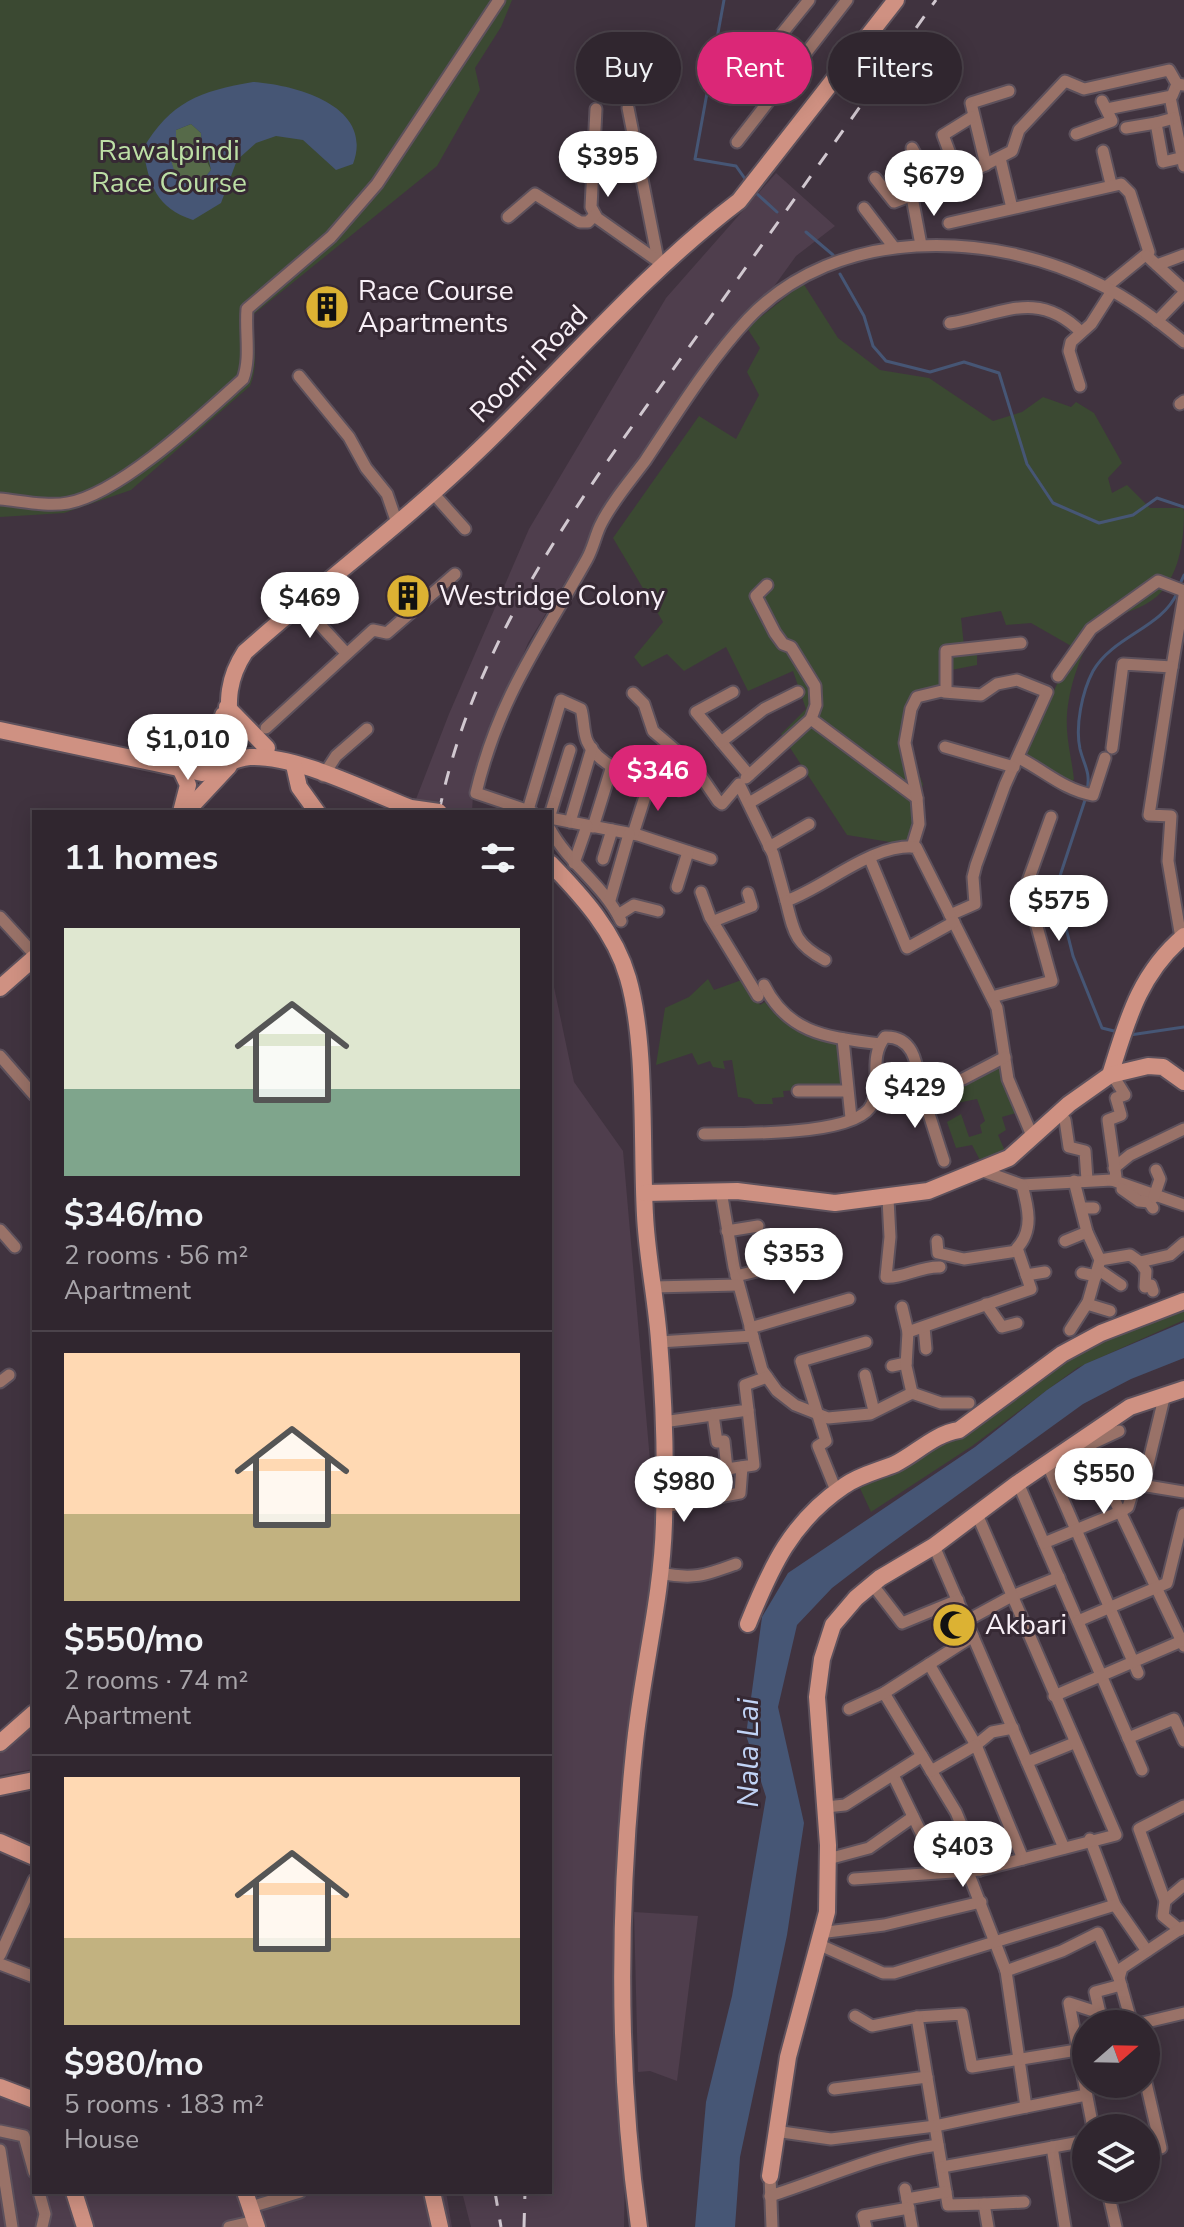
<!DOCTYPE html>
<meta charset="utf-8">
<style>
body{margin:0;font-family:"Nunito Sans",sans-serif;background:#382e37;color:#f1f3f6;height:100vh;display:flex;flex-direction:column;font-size:30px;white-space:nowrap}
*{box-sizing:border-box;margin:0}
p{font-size:26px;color:#a8a5aa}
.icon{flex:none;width:44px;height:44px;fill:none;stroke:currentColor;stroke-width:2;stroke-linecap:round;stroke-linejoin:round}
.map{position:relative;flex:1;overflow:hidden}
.sheet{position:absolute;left:32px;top:810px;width:520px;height:1384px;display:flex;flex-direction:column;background:#30262f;border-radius:0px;box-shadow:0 4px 20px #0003,0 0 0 2px #4b434b}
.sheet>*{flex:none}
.banner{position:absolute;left:576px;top:32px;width:488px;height:72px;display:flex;gap:16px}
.needle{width:52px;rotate:70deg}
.tools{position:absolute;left:1072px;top:2010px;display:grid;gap:16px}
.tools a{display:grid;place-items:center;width:88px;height:88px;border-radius:50%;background:#30262f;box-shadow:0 4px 20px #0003,0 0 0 2px #4b434b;font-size:40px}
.price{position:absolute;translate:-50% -68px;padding:0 18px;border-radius:28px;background:#fff;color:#222;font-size:26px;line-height:52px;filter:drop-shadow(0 2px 4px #0008)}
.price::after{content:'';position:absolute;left:50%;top:48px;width:24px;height:18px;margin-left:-12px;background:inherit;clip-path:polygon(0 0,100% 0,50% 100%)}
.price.current{background:#db2777;color:#fff}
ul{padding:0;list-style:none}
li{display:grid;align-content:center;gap:16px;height:424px;padding:0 32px}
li+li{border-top:2px solid #4b434b}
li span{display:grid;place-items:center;height:248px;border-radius:0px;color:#555}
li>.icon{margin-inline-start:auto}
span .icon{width:144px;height:144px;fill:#fffc;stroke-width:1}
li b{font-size:34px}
h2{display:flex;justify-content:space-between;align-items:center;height:96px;padding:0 32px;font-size:34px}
.pill{padding:0 28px;border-radius:36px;background:#30262f;box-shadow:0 4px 20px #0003,0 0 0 2px #4b434b;font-size:28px;line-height:72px}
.pill.current{background:#db2777;color:#fff}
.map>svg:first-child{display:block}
.built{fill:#4f3e4d}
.green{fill:#3b4932}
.forest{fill:#566a49}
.water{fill:#465675;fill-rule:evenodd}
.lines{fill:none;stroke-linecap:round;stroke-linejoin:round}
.stream{stroke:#465675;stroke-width:3}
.street-casing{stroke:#5d515c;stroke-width:15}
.secondary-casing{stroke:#5d515c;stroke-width:20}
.street{stroke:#997268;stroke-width:11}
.secondary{stroke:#cf9182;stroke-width:16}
.rail{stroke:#d1c8d0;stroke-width:3;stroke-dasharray:14 14;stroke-linecap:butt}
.secondary-bridge-casing{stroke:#5d515c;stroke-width:20;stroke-linecap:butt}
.secondary-bridge{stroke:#cf9182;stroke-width:16}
.labels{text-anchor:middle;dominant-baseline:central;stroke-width:6;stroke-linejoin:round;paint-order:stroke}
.park-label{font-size:28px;fill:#bcdfa5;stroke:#362934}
.poi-label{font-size:28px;fill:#f8f0f7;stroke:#362934;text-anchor:start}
.street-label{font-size:28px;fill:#f8f0f7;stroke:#362934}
.water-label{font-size:30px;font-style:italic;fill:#c1d3f5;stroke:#362934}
</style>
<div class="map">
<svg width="1184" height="2227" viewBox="0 0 1184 2227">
<rect width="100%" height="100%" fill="#40333f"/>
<g class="built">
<polygon points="776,173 835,226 796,256 591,539 528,643 474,777 472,812 411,812 449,714 529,529 666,298"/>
<polygon points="550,968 574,1082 623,1151 655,1518 629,1937 624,2227 471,2227 462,2192 550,2192"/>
<polygon points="34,1718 34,1769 0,1775 0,1750"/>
<polygon points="634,1912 698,1916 677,2081 650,2071 638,2072"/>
<polygon points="0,2079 34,2093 34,2192 446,2192 452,2227 0,2227"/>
</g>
<g class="green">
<path d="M0 0H512L501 27 475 68 480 90 437 166 254 314C252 339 260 362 250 386L131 490 64 513 0 517Z"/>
<path d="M803 283 838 338 880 370 929 378 993 421 1022 412 1043 397 1071 407 1076 402 1094 413 1122 463 1108 478 1112 493 1127 485 1150 508H1183L1184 512C1184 544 1178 587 1146 604 1128 614 1105 617 1093 635 1077 660 1065 700 1067 730 1068 746 1072 762 1074 779L1067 788 1024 760 1073 647 1031 623 1006 625 1001 611 961 618 964 646 977 651V665L941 672 939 692 918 700 910 751 923 784 908 845 847 835 781 734 806 709 793 671 748 691 726 647 684 671 667 654 642 667 634 657 663 622 613 538 699 416 736 439 759 395 747 372 760 348 747 328Z"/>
<path d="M747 978 760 1005 765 1002C779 1021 790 1026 813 1029L821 1041 841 1042 842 1087 783 1091 784 1097 772 1098 773 1104H755L750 1099 738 1097 732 1060 723 1061 725 1069 713 1067 710 1061 698 1065 692 1053 656 1065 665 1008 689 997 708 979 714 990Z"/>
<polygon points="1001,1063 1016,1113 1002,1117 1006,1130 998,1135 1005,1151 981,1162 972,1145 956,1148 947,1122 961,1114 969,1137 982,1133 980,1125 985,1121 977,1099 952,1104 950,1097 958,1093 954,1081"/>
<polygon points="1184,1305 1184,1320 1077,1368 972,1446 871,1512 858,1484 1070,1354"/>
</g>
<polygon class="forest" points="191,124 201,133 201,149 211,170 201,182 188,185 174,172 169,154 176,143 176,130"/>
<g class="water">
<path d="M253 82C294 85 375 105 353 164L336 170 303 140 276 136 256 143 237 160 221 203 193 220C156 208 149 184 143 149 170 102 200 91 253 82ZM191 124 201 133 202 153 209 161 211 170 201 182 188 185 176 176 169 154 176 143V130Z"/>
<polygon points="1184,1322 1184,1358 1131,1379 1083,1404 879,1552 832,1588 797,1625 778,1707 804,1823 787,1935 740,2157 735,2227 695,2227 706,2102 732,1996 766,1797 746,1735 762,1617 788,1573 975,1447 1047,1390 1085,1364"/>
</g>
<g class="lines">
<g class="stream">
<polyline points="724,0 695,159 736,166 748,183"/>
<polyline points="755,192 777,212"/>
<polyline points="806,232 833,255"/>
<polyline points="840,274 864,316 873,346 886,361 930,372 964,362 999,373 1027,464 1053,503 1099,523 1133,515 1157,498 1184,507"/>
<polyline points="1179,586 1184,575"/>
<path d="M1087 790C1091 773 1084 765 1080 749 1075 726 1082 692 1093 671 1113 636 1162 628 1177 593"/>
<polyline points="1086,797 1056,888 1073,956 1102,1028 1118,1032"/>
<polyline points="1130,1035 1184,1027"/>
</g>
<g class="street-casing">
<g id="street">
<polyline points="1170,97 1184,166"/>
<polyline points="730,98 809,0"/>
<polyline points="628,108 658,260"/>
<polyline points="596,109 591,207 597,218 665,266"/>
<polyline points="1107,109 1172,96 1177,84"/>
<polyline points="1174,118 1156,123 1163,162 1184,157"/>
<polyline points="1126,128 1156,123"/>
<polyline points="1076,134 1112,121 1102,101"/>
<polyline points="737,142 847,0"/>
<polyline points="912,148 934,188"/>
<polyline points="1103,151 1111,184"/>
<polyline points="1000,158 1012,208"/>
<polyline points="986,165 971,103 1009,91"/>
<polyline points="875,178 894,202 965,175 1012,151 1019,130 1065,81 1084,89 1169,70 1177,84 1184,85"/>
<polyline points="959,178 943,135 972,117"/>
<polyline points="912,197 921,245"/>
<polyline points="864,208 893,246"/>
<polyline points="508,217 535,194 580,222 588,222 595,215"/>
<polyline points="949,223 1121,184 1130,193 1149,252 1106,287"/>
<polyline points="1147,256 1184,290"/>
<polyline points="1157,265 1184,255"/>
<polyline points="1157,321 1184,293"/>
<path d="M950 323C1001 315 1037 288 1081 332"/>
<polyline points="299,376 349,437 366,468 387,494 397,523"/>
<polyline points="1080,386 1069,351 1071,342 1091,324 1112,291"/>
<polyline points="1180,404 1184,401"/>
<polyline points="432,492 465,529"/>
<path d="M0 499C21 501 48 507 68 503 121 493 202 416 243 379 251 358 245 332 247 309L331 237 377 184 499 0"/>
<polyline points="767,585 756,596 775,633 783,644 791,647 815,686 816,705 811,719 917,798 919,824 912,847"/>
<polyline points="300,603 346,653"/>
<polyline points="1172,667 1184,596"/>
<polyline points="1058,676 1091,629 1158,581 1184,591"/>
<polyline points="733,692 696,712 749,775"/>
<polyline points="944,692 981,695 997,684 1017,680 1047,692 1005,785 976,865 973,877 975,904 950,915"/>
<path d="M633 693 644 704 653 731 694 766 718 801 722 804 739 784 773 854 786 901C828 886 870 844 916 847L997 1008 1008 1079 1033 1138"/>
<polyline points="266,728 373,630 387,633 455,574"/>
<polyline points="721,742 764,709 798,692"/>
<polyline points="945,747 1014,767"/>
<polyline points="1112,748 1123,664 1172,667 1149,815 1171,816 1168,861 1181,938"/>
<path d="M1019 758C1045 771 1064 790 1093 795L1105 758"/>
<polyline points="323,776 336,756 367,729"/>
<polyline points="746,778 811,719"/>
<polyline points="679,790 701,777"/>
<polyline points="917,798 905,743 911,709 917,697 946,690 946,651 1021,643"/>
<polyline points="749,803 801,772"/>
<path d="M528 810 561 700 581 709C584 719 583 731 587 741 598 766 630 775 653 782"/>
<path d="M532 812 476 793C498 699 541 641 587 559 593 548 595 537 600 526 611 503 630 481 645 461 677 413 709 361 748 319 837 225 991 230 1099 284 1130 299 1157 320 1184 342"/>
<polyline points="550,815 570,750"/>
<polyline points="550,818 638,835 711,859"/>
<polyline points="570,822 592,748"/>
<polyline points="593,827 612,766"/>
<path d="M550 829C569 864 603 884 621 921"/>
<polyline points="633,834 650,781"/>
<polyline points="769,847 809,824"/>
<polyline points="603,859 612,830"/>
<polyline points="870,859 907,948 954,922"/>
<polyline points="574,863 587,826"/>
<polyline points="677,887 688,852"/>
<polyline points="701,892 710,917 758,996"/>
<polyline points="610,900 629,834"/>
<path d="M786 901C794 933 795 944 825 960"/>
<polyline points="618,915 634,905 658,911"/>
<polyline points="0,917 34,954"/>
<polyline points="714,921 752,906 748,893"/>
<path d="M764 985C789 1035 829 1037 880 1044"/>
<polyline points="992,997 1052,981 1028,894 1028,881 1051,817"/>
<polyline points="843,1039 851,1118"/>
<polyline points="0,1056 34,1095"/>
<polyline points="921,1089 944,1161"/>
<polyline points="798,1091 846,1091"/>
<polyline points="872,1104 922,1093"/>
<polyline points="1058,1114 1065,1120 1069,1147 1085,1151 1087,1180"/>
<path d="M704 1134C736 1133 858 1137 872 1104 882 1082 868 1058 885 1037 915 1036 917 1066 921 1089L963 1079 1005 1057"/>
<polyline points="1114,1168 1130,1155 1184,1129"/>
<polyline points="983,1171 1022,1185 1112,1180 1184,1205"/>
<polyline points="1112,1180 1116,1177 1108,1120 1121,1115 1116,1098 1125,1095 1112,1074"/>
<polyline points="1122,1189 1139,1201 1149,1202 1153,1208"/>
<polyline points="721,1191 734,1267 762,1370 777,1391 795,1405 828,1418 870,1414 912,1393 941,1403 969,1403"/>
<polyline points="1154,1197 1160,1179 1156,1170"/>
<path d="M888 1199 890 1237 886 1277C901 1279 921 1266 940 1267"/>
<polyline points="1082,1208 1094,1208"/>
<polyline points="0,1230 15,1247"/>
<polyline points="727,1231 758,1226"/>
<polyline points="937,1241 938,1253 964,1259 1017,1251"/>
<polyline points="1065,1241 1087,1232"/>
<polyline points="1100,1260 1130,1255 1140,1262 1170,1255 1184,1243"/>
<polyline points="1140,1262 1146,1271 1145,1287 1151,1285 1153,1291"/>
<polyline points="1099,1270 1121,1285"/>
<polyline points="1082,1273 1096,1276"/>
<polyline points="1026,1275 1045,1272"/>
<polyline points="736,1276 827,1254"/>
<polyline points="653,1287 738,1285"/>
<polyline points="986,1304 1002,1327 1017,1323"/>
<polyline points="1087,1304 1110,1311"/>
<polyline points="902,1307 908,1332"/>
<polyline points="924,1327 926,1349"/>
<polyline points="750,1328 849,1299"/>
<polyline points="1070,1330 1088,1302 1100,1260 1087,1232 1074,1181"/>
<polyline points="659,1342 753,1336"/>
<polyline points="892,1366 906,1363"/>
<polyline points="865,1375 874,1411"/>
<polyline points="0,1382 9,1375"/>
<path d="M912 1393 906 1366 908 1332 1031 1289 1017 1248C1034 1230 1028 1207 1022 1185"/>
<polyline points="713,1415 717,1442 724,1441 727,1469 754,1465 748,1410"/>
<polyline points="663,1422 748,1410 745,1385 767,1377"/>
<polyline points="1086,1440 1184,1646"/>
<polyline points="1089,1445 1119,1431"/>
<polyline points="1048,1465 1138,1673"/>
<polyline points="1018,1483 1142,1770"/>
<polyline points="1143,1485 1165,1394"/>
<polyline points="837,1493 818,1446 826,1441 801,1361 866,1342"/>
<polyline points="664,1507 740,1493 742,1467"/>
<polyline points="1044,1543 1122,1511 1128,1507 1135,1484 1184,1492"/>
<polyline points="934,1546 1064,1848"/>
<path d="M660 1573C694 1580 706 1575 736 1564"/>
<polyline points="872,1584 902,1623 958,1600"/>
<polyline points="966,1621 1012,1596 1059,1577"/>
<polyline points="1078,1621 1167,1583 1184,1514"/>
<polyline points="929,1664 976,1745 992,1732 1013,1728"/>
<polyline points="884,1693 956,1812 980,1870"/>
<polyline points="1054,1696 1184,1640"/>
<polyline points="849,1709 884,1693 973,1636"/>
<polyline points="1128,1738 1174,1719 1184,1741"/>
<polyline points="1027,1762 1074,1743"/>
<polyline points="931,1771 976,1745 1023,1859"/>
<polyline points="893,1775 940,1872"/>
<polyline points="826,1807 845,1805 922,1756"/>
<polyline points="1090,1839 1115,1905 1147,1951"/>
<polyline points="828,1859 869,1848 913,1817"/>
<polyline points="968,1872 1006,1971 1026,2107 1086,2095"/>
<polyline points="854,1879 980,1870 1116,1835 976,1512"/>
<polyline points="1165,1901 1184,1885"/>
<polyline points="1180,1930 1163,1916 1165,1901 1139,1829 1184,1806"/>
<polyline points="827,1932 884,1925 981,1902"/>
<polyline points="820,1945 883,1973 894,1973 1115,1905"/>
<polyline points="0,1955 34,1880"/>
<polyline points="0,1964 34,1977"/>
<polyline points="1006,1971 1062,1951 1098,1933 1119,1978"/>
<polyline points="855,2016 872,2026 917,2017 962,2014 972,2067 1077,2050"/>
<polyline points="917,2017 948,2205 984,2204 988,2227"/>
<polyline points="1132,2024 1119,1978 1122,1968 1183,1927"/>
<polyline points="1138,2024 1184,2013"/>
<polyline points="1146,2083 1161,2148"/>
<polyline points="834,2089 927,2077"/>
<polyline points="1093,2128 1069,2003 1100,2013 1095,1992 1121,1985"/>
<polyline points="0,2131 24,2136 34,2172"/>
<polyline points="775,2131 831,2139 935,2126 1026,2107"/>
<polyline points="1052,2147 1065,2227"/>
<polyline points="0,2150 12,2227"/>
<polyline points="942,2167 1086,2141"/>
<polyline points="770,2176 772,2227"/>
<polyline points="1107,2188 1116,2227"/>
<polyline points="905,2189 912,2227"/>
<polyline points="39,2192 45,2214 42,2227"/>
<path d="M770 2196C827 2178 879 2153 938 2145"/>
<polyline points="907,2199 946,2192"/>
<polyline points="984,2204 1024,2202"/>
<polyline points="251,2207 300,2192"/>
<polyline points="229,2227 255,2221"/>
<polyline points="866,2227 863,2216 909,2208"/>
</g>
</g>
<g class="secondary-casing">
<g id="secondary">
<polyline points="227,707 267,748"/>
<path d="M0 730 202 773C219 769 232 758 250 757 297 755 366 791 411 808"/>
<polyline points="294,765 299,787 317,812"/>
<polyline points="218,775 223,715"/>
<polyline points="181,812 188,785 181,770"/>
<path d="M186 812 229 766C234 722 218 693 245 652 322 583 406 521 480 449 565 367 644 273 739 201L896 0"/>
<path d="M550 863C582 896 615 932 628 978 647 1044 641 1144 645 1215 647 1257 656 1299 659 1340 664 1400 666 1462 664 1522 662 1600 641 1675 634 1752 618 1909 617 2070 639 2227"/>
<polyline points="0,988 34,958"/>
<path d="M1110 1075C1127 1021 1139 974 1184 936"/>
<polyline points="645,1193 737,1191 835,1203 928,1191 1009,1158 1069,1104 1110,1075 1148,1066 1163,1067 1184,1082"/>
<path d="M748 1624C771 1567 791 1522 844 1486 859 1475 878 1471 895 1464 917 1453 934 1434 959 1430L1062 1354 1101 1333 1184 1301"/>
<polyline points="0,1743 34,1713"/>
<polyline points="0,1787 34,1780"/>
<polyline points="0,1842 34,1857"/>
<polyline points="0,2087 34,2100"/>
<polyline points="770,2176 788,2057 827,1912 828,1845 817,1697 822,1659 833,1625 856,1598 880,1578 934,1546 1018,1483 1130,1407 1184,1389"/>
<polyline points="74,2192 85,2227"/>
<polyline points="245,2192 257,2227"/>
<polyline points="432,2192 440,2227"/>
</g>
</g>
<use href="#street" class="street"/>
<use href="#secondary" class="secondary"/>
<g class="rail">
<path d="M439 812C476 631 592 483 697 336 777 224 856 112 936 0"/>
<polyline points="495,2192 501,2227"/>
<polyline points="524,2227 525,2192"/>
</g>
<g class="secondary-bridge-casing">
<polyline id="secondary-bridge" points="411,808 439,812"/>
</g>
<use href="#secondary-bridge" class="secondary-bridge"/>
</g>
<defs>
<g id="building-disc" transform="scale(2.3)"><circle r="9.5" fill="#dcb233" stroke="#362934"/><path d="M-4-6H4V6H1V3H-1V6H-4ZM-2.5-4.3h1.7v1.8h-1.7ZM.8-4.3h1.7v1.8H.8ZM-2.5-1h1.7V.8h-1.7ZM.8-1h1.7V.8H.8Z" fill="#111"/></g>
<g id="mosque-disc" transform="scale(2.3)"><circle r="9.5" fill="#dcb233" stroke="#362934"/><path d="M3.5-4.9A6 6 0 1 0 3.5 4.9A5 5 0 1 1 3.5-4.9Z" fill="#111"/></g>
</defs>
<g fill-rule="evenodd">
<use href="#building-disc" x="327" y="307"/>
<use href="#building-disc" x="408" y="596"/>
<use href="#mosque-disc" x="954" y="1625"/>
</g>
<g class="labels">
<g class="park-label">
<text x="169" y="151">Rawalpindi<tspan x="169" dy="32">Race Course</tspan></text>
</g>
<g class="poi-label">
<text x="358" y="291">Race Course<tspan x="358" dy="32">Apartments</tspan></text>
<text x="439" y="596">Westridge Colony</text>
<text x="985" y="1625">Akbari</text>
</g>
<g class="street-label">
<text transform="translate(529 364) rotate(-45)">Roomi Road</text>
</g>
<g class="water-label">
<text transform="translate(748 1753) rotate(-90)">Nala Lai</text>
</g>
</g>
</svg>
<div class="tools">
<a><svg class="needle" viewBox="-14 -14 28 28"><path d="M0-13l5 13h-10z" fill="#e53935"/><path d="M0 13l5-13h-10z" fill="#a8a5aa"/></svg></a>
<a><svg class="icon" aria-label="layers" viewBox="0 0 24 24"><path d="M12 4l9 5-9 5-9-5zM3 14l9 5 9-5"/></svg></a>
</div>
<b class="price" style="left:608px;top:199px">$395</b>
<b class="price" style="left:934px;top:218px">$679</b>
<b class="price" style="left:310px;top:640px">$469</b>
<b class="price" style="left:188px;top:782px">$1,010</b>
<b class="price current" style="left:658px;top:813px">$346</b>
<b class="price" style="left:1059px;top:943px">$575</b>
<b class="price" style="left:915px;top:1130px">$429</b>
<b class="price" style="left:794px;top:1296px">$353</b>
<b class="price" style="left:1104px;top:1516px">$550</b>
<b class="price" style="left:684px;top:1524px">$980</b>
<b class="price" style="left:963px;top:1889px">$403</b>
<div class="banner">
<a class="pill">Buy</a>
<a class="pill current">Rent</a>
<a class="pill">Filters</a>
</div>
<section class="sheet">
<h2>11 homes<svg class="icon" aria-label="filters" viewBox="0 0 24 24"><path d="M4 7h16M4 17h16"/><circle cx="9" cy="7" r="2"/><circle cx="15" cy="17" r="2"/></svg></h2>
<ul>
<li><span style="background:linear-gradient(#dfe7d0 65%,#7fa58c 0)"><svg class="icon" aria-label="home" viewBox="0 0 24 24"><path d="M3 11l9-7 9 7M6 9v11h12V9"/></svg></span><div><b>$346/mo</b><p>2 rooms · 56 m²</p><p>Apartment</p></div></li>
<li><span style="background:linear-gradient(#ffd9b3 65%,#c2b280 0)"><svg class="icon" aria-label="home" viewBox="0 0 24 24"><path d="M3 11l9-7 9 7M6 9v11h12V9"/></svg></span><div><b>$550/mo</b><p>2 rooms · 74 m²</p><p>Apartment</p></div></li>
<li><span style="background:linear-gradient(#ffd9b3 65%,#c2b280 0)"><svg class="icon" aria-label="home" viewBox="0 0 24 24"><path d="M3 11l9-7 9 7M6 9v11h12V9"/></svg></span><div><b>$980/mo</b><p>5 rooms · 183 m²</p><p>House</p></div></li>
</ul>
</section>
</div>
